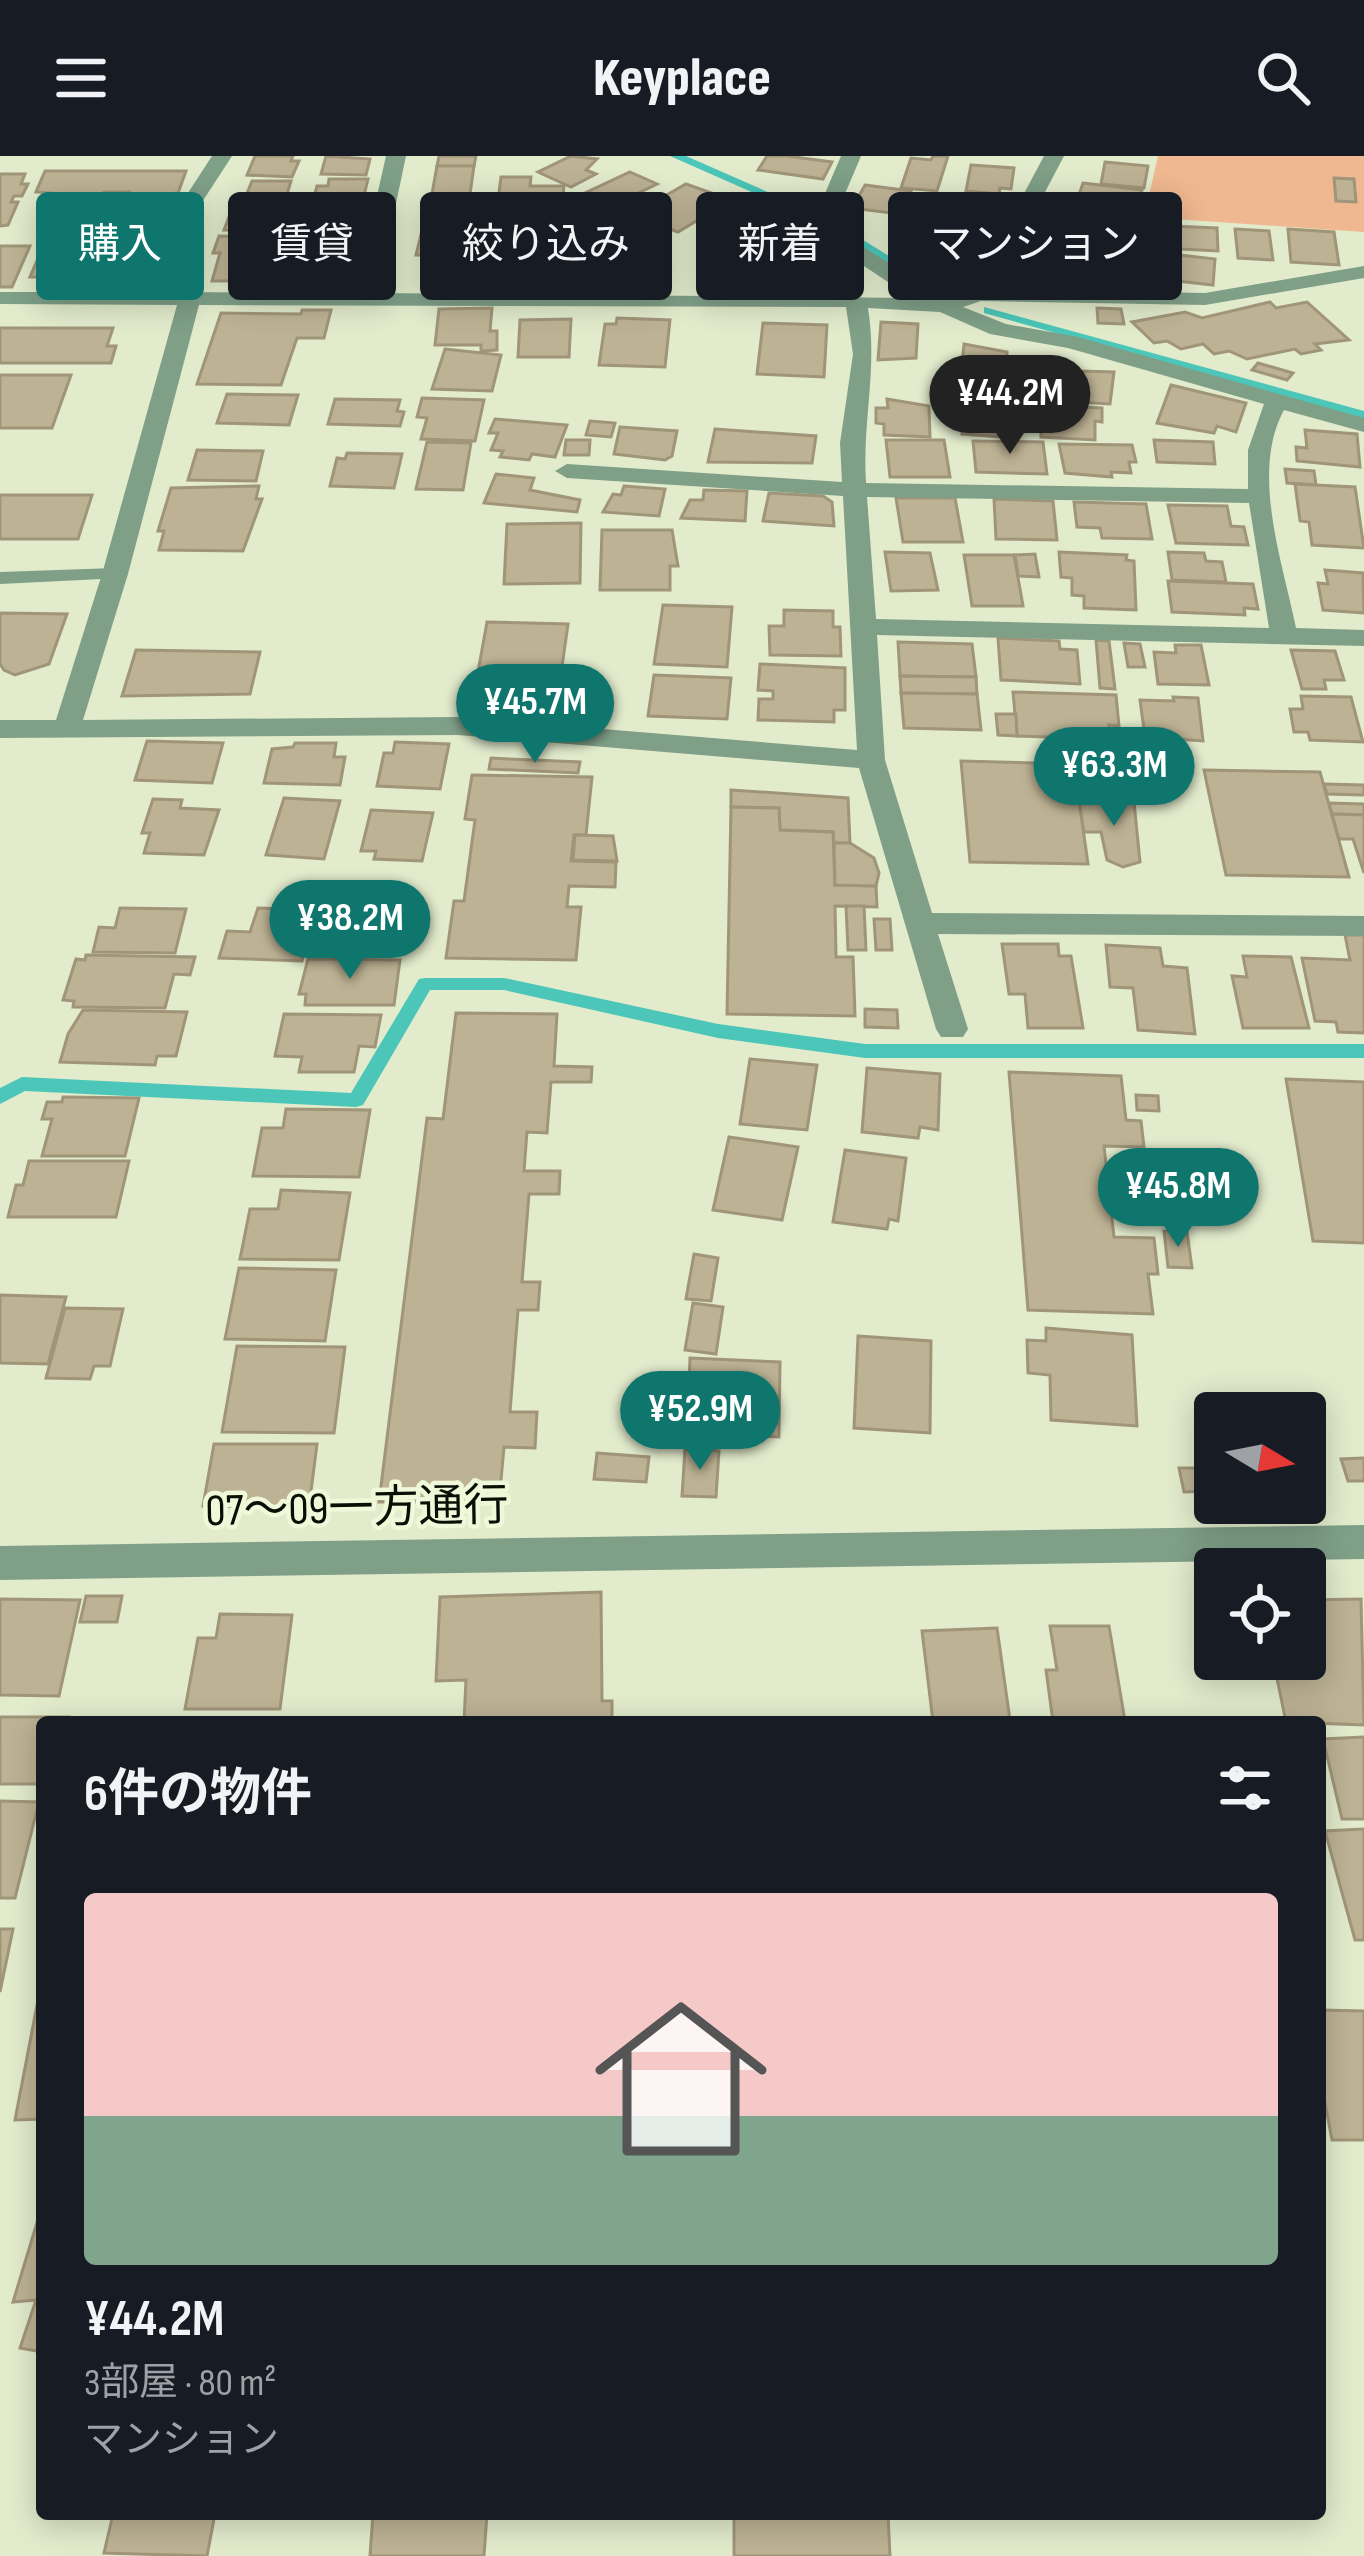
<!DOCTYPE html>
<html lang="ja">
<meta charset="utf-8">
<style>
body{margin:0;font-family:"Sofia Sans Condensed","Noto Sans JP",sans-serif;background:#242831;color:#f1f3f6;height:100vh;display:flex;flex-direction:column;font-size:45px;white-space:nowrap}
*{box-sizing:border-box;margin:0}
p{font-size:39px;color:#9ea1a6}
.icon{flex:none;width:66px;height:66px;fill:none;stroke:currentColor;stroke-width:2;stroke-linecap:round;stroke-linejoin:round}
.map{position:relative;flex:1;overflow:hidden}
.panel{position:absolute;left:36px;top:1560px;width:1290px;height:804px;display:flex;flex-direction:column;background:#171b24;border-radius:12px;box-shadow:0 6px 30px #0003}
.panel>*{flex:none}
.banner{position:absolute;left:36px;top:36px;width:1293px;height:108px;display:flex;gap:24px}
.needle{width:78px;rotate:100deg}
.fabs{position:absolute;left:1194px;top:1236px;display:grid;gap:24px}
.fabs a{display:grid;place-items:center;width:132px;height:132px;border-radius:12px;background:#171b24;box-shadow:0 6px 30px #0003;font-size:60px}
.price{position:absolute;translate:-50% -102px;padding:0 27px;border-radius:42px;background:#0f766e;color:#fff;font-size:39px;line-height:78px;filter:drop-shadow(0 3px 6px #0008)}
.price::after{content:'';position:absolute;left:50%;top:72px;width:36px;height:27px;margin-left:-18px;background:inherit;clip-path:polygon(0 0,100% 0,50% 100%)}
.price.current{background:#222;color:#fff}
ul{padding:0;list-style:none}
li{display:grid;align-content:center;gap:24px;height:636px;padding:0 48px}
li span{display:grid;place-items:center;height:372px;border-radius:12px;color:#555}
li>.icon{margin-inline-start:auto}
span .icon{width:216px;height:216px;fill:#fffc;stroke-width:1}
li b{font-size:51px}
h2{display:flex;justify-content:space-between;align-items:center;height:144px;padding:0 48px;font-size:51px}
.pill{padding:0 42px;border-radius:12px;background:#171b24;box-shadow:0 6px 30px #0003;font-size:42px;line-height:108px}
.pill.current{background:#0f766e;color:#fff}
header{display:flex;justify-content:space-between;align-items:center;height:156px;padding:0 48px;background:#171b24;font-size:54px;font-weight:800}
.map>svg:first-child{display:block}
.green{fill:#f0b890}
.lines{fill:none;stroke-linecap:round;stroke-linejoin:round}
.stream{fill:#4bc6b8;fill-rule:evenodd}
.building{fill:#bdb294;stroke:#a09579;stroke-width:3}
.lane{fill:#7f9f87;fill-rule:evenodd}
.street{fill:#7f9f87;fill-rule:evenodd}
.labels{text-anchor:middle;dominant-baseline:central;stroke-width:9;stroke-linejoin:round;paint-order:stroke}
.street-label{font-size:45px;fill:#0b0e05;stroke:#eff8d9}
</style>
<header><svg class="icon" aria-label="menu" viewBox="0 0 24 24"><path d="M4 6h16M4 12h16M4 18h16"/></svg>Keyplace<svg class="icon" aria-label="search" viewBox="0 0 24 24"><circle cx="10" cy="10" r="6"/><path d="M15 15l6 6"/></svg></header>
<div class="map">
<svg width="1364" height="2400" viewBox="0 0 1364 2400">
<rect width="100%" height="100%" fill="#e2ebcc"/>
<polygon class="green" points="1158,0 1364,0 1364,76 1144,61"/>
<g class="lines">
<g class="stream">
<polygon points="670,0 686,0 811,55 801,58"/>
<polygon points="826,66 834,66 944,134 934,137 826,72"/>
<polygon points="984,151 1364,255 1364,263 984,157"/>
<polygon points="425,822 504,822 718,868 865,888 1364,888 1364,902 865,902 718,882 504,834 430,834 363,949 356,951 25,935 0,948 0,932 22,921 351,937 419,823"/>
</g>
</g>
<g class="building">
<polygon points="255,0 293,0 291,5 299,5 292,21 247,19"/>
<polygon points="326,0 370,3 366,19 321,18"/>
<polygon points="439,0 476,0 474,10 437,10"/>
<polygon points="571,0 597,3 586,14 596,18 571,31 538,16"/>
<polygon points="767,0 787,0 832,6 823,23 758,14"/>
<polygon points="933,0 948,0 937,35 901,32 911,2 931,4"/>
<polygon points="1105,6 1148,10 1144,32 1101,28"/>
<polygon points="971,9 1014,12 1011,33 1000,32 999,38 966,35"/>
<polygon points="437,10 474,10 470,38 432,38"/>
<polygon points="45,15 186,15 178,37 126,41 129,36 104,36 102,41 36,36"/>
<polygon points="630,16 657,28 613,49 585,37"/>
<polygon points="0,18 25,18 21,28 28,28 22,40 14,40 11,46 18,46 8,69 0,70"/>
<polygon points="501,21 531,21 530,30 564,30 561,58 613,59 611,87 499,86 501,68 495,68"/>
<polygon points="1334,22 1354,23 1356,46 1336,45"/>
<polygon points="329,23 368,23 362,48 321,48 322,41 314,41 317,30 328,30"/>
<polygon points="252,25 291,25 285,45 244,45"/>
<polygon points="1083,27 1142,34 1135,56 1076,48"/>
<polygon points="686,28 726,42 716,48 721,50 678,76 632,59"/>
<polygon points="865,29 911,35 899,58 852,52"/>
<polygon points="436,43 473,43 469,66 431,66"/>
<polygon points="946,44 996,51 985,75 934,68"/>
<polygon points="233,50 284,51 276,75 224,74"/>
<polygon points="298,52 352,52 348,68 294,67"/>
<polygon points="1037,56 1074,59 1071,89 1033,86"/>
<polygon points="1089,58 1141,67 1138,91 1086,86"/>
<polygon points="424,66 469,66 463,100 416,99"/>
<polygon points="1170,70 1217,72 1218,95 1181,93 1179,81 1170,80"/>
<polygon points="943,72 986,79 970,107 927,100"/>
<polygon points="1235,73 1269,75 1273,104 1238,102"/>
<polygon points="1288,73 1334,76 1339,109 1291,106"/>
<polygon points="296,75 359,76 354,91 337,91 335,99 289,98"/>
<polygon points="219,80 272,81 266,125 212,125 220,97 213,97"/>
<polygon points="0,90 30,90 12,131 0,131"/>
<polygon points="41,95 67,95 56,121 30,121"/>
<polygon points="1021,96 1067,102 1062,132 1015,122"/>
<polygon points="1171,98 1215,103 1213,129 1176,125"/>
<polygon points="430,99 463,100 457,125 425,125"/>
<polygon points="1084,100 1124,103 1122,130 1081,126"/>
<polygon points="306,103 352,103 346,126 301,126"/>
<polygon points="1270,146 1276,152 1307,146 1349,184 1315,188 1321,194 1301,198 1295,193 1247,203 1229,195 1214,198 1203,188 1181,193 1167,185 1154,187 1132,166 1185,156 1202,162"/>
<polygon points="492,152 490,175 497,175 497,194 481,195 481,189 435,189 439,153"/>
<polygon points="1097,152 1121,153 1124,168 1098,167"/>
<polygon points="302,154 331,154 324,182 297,182 281,229 197,228 221,157 301,158"/>
<polygon points="617,162 670,164 665,211 599,209 605,168 616,168"/>
<polygon points="571,163 569,201 518,201 520,164"/>
<polygon points="881,166 918,168 916,202 878,204"/>
<polygon points="763,167 827,169 824,221 757,218"/>
<polygon points="0,172 113,172 107,190 116,190 111,207 0,207"/>
<polygon points="964,188 1007,196 1007,202 1012,202 1010,225 961,218"/>
<polygon points="445,193 501,199 492,235 432,233"/>
<polygon points="1258,207 1293,217 1287,224 1252,214"/>
<polygon points="1080,215 1114,216 1110,248 1058,245 1058,222 1080,223"/>
<polygon points="0,219 71,219 52,272 0,272"/>
<polygon points="1171,229 1246,247 1236,276 1217,270 1214,277 1157,267"/>
<polygon points="227,238 298,239 289,269 217,267"/>
<polygon points="422,242 484,244 475,285 421,283 427,262 417,261"/>
<polygon points="991,242 1015,243 1014,282 962,278 964,253 991,254"/>
<polygon points="335,243 400,244 397,255 404,256 400,270 328,268"/>
<polygon points="887,243 929,250 930,281 884,279 884,268 876,267 876,252 888,252"/>
<polygon points="1041,249 1102,252 1102,266 1095,265 1095,284 1041,281"/>
<polygon points="495,263 567,269 555,301 532,298 529,304 500,301 503,295 491,294 498,277 489,277"/>
<polygon points="590,265 615,267 611,281 586,279"/>
<polygon points="620,271 677,275 672,300 665,304 614,298"/>
<polygon points="715,273 816,280 812,307 708,306"/>
<polygon points="1305,274 1357,278 1360,311 1297,305 1296,291 1307,292"/>
<polygon points="566,284 590,284 589,299 564,299"/>
<polygon points="886,284 944,284 950,321 890,321"/>
<polygon points="1154,284 1213,286 1215,308 1157,306"/>
<polygon points="973,285 1043,286 1047,318 976,316"/>
<polygon points="427,286 471,287 463,334 416,333"/>
<polygon points="1059,288 1132,289 1136,306 1129,306 1131,317 1111,316 1112,321 1065,317"/>
<polygon points="197,294 263,295 256,325 188,324"/>
<polygon points="347,297 402,298 394,332 330,330 337,302 345,303"/>
<polygon points="1285,313 1314,315 1316,329 1287,327"/>
<polygon points="496,318 534,322 530,334 580,344 577,356 484,347"/>
<polygon points="1295,328 1355,331 1364,392 1312,389 1309,366 1300,365"/>
<polygon points="259,330 256,343 262,343 243,395 159,394 164,375 158,375 171,332"/>
<polygon points="624,330 665,333 659,360 603,356 613,338 621,339"/>
<polygon points="704,334 747,335 745,365 681,362 690,344 703,344"/>
<polygon points="769,337 823,340 832,346 834,370 763,365"/>
<polygon points="0,339 92,339 78,383 0,383"/>
<polygon points="896,342 955,342 963,386 903,386"/>
<polygon points="994,343 1053,345 1057,384 996,383"/>
<polygon points="1074,346 1146,348 1152,383 1102,382 1100,372 1077,371"/>
<polygon points="1168,349 1227,350 1231,370 1244,371 1248,389 1176,387"/>
<polygon points="581,367 580,427 504,428 507,368"/>
<polygon points="602,374 672,374 678,410 670,410 670,434 600,434"/>
<polygon points="885,396 930,397 938,434 891,435"/>
<polygon points="1059,396 1127,399 1126,404 1134,405 1136,454 1084,452 1084,440 1072,439 1072,422 1061,421"/>
<polygon points="1168,396 1204,397 1206,405 1222,406 1226,426 1172,424"/>
<polygon points="1035,398 1039,421 1018,420 1015,399"/>
<polygon points="964,399 1014,399 1023,450 972,450"/>
<polygon points="1325,414 1363,417 1364,457 1323,454 1318,427 1328,428"/>
<polygon points="1168,425 1253,428 1258,453 1244,452 1245,459 1172,456"/>
<polygon points="663,449 732,451 727,511 654,508"/>
<polygon points="784,454 833,455 833,471 840,471 841,500 770,499 769,470 784,470"/>
<polygon points="0,457 67,458 49,508 15,519 4,514 0,508"/>
<polygon points="487,466 568,468 561,518 478,516"/>
<polygon points="998,482 1059,485 1060,493 1077,494 1080,528 1001,524"/>
<polygon points="1096,484 1109,485 1115,533 1100,532"/>
<polygon points="898,486 972,488 976,521 900,520"/>
<polygon points="1124,487 1140,488 1145,511 1128,511"/>
<polygon points="1175,489 1201,489 1209,529 1158,528 1154,496 1176,497"/>
<polygon points="136,494 260,496 250,538 122,540"/>
<polygon points="1291,494 1335,495 1344,524 1324,524 1326,533 1302,533"/>
<polygon points="760,508 845,512 845,554 834,554 834,566 758,564 759,543 773,543 773,535 758,534"/>
<polygon points="654,519 731,522 727,563 648,560"/>
<polygon points="900,520 976,521 977,538 901,537"/>
<polygon points="1013,536 1116,539 1119,570 1109,569 1110,583 1017,580"/>
<polygon points="901,537 977,538 981,574 904,572"/>
<polygon points="1301,540 1351,541 1363,586 1310,584 1308,576 1294,576 1290,553 1303,553"/>
<polygon points="1173,541 1198,542 1203,585 1145,581 1140,544 1174,545"/>
<polygon points="996,558 1016,558 1017,580 998,579"/>
<polygon points="147,585 223,587 212,627 135,624"/>
<polygon points="395,586 449,588 440,633 377,630 384,597 393,597"/>
<polygon points="295,587 336,587 334,601 345,601 340,629 264,627 272,593 293,591"/>
<polygon points="491,602 509,603 580,606 578,617 489,613"/>
<polygon points="961,605 1074,608 1088,708 970,706"/>
<polygon points="1204,614 1320,616 1349,721 1226,719"/>
<polygon points="1075,617 1125,618 1127,629 1077,628"/>
<polygon points="472,619 592,621 586,679 574,679 571,705 616,706 615,731 569,730 567,751 581,751 576,804 446,802 454,745 464,745 475,664 465,663"/>
<polygon points="1324,628 1364,629 1364,639 1327,638"/>
<polygon points="731,634 848,642 850,687 834,687 833,676 780,674 779,652 731,651"/>
<polygon points="1078,634 1130,635 1132,646 1079,645"/>
<polygon points="284,642 340,645 324,703 266,699"/>
<polygon points="153,643 182,644 180,652 219,654 204,699 144,697 150,677 142,677"/>
<polygon points="1079,645 1134,646 1140,706 1123,711 1107,704 1101,676 1084,676"/>
<polygon points="1329,647 1364,648 1364,659 1332,658"/>
<polygon points="731,651 779,652 780,674 833,676 835,729 876,730 877,751 835,750 836,801 853,801 855,860 727,858"/>
<polygon points="371,654 433,657 422,705 374,703 376,695 361,695"/>
<polygon points="1332,658 1364,659 1364,717 1353,683 1339,683"/>
<polygon points="575,679 613,680 617,705 573,704"/>
<polygon points="834,687 850,687 874,702 879,717 876,730 835,729"/>
<polygon points="846,750 864,750 866,794 848,794"/>
<polygon points="120,752 186,753 175,797 93,796 99,771 115,772"/>
<polygon points="258,752 314,754 302,805 219,802 227,775 250,776"/>
<polygon points="412,756 409,788 398,788 397,799 338,800 343,757"/>
<polygon points="874,763 890,763 892,794 876,794"/>
<polygon points="1345,779 1364,779 1364,877 1338,876 1336,866 1315,865 1302,802 1350,804"/>
<polygon points="1002,788 1058,788 1059,800 1071,800 1083,872 1028,872 1025,838 1009,838"/>
<polygon points="1106,789 1160,792 1163,810 1187,812 1195,878 1138,874 1133,832 1110,831"/>
<polygon points="86,799 195,801 190,819 174,818 165,852 73,851 74,845 63,844 76,803 85,804"/>
<polygon points="1243,800 1291,801 1309,872 1243,872 1232,820 1247,821"/>
<polygon points="308,803 400,804 394,849 305,849 306,838 299,838"/>
<polygon points="865,853 897,854 898,872 865,871"/>
<polygon points="83,854 187,856 176,900 157,900 155,909 60,906 68,878"/>
<polygon points="456,857 557,858 554,910 592,911 591,926 551,926 547,977 527,976 524,1015 560,1015 559,1038 529,1038 522,1126 540,1126 538,1154 518,1154 510,1256 537,1256 535,1292 504,1291 499,1346 379,1346 427,962 443,963"/>
<polygon points="284,858 381,859 375,891 359,890 354,916 299,916 302,901 275,900"/>
<polygon points="750,903 817,909 807,974 740,968"/>
<polygon points="867,912 940,918 938,974 920,971 918,982 862,976"/>
<polygon points="1009,916 1121,920 1126,964 1141,965 1144,991 1104,990 1114,1081 1154,1082 1158,1118 1148,1118 1153,1158 1028,1154"/>
<polygon points="1286,923 1364,926 1364,1087 1313,1085"/>
<polygon points="1136,939 1158,940 1159,955 1137,954"/>
<polygon points="63,941 139,942 125,1000 42,1000 52,963 42,963 47,946 62,946"/>
<polygon points="286,953 370,954 359,1021 253,1020 262,972 283,972"/>
<polygon points="729,981 798,991 782,1064 713,1054"/>
<polygon points="845,994 906,1002 898,1065 889,1063 887,1073 833,1066"/>
<polygon points="29,1005 129,1005 116,1061 8,1061 16,1029 23,1029"/>
<polygon points="1123,1009 1141,1010 1148,1057 1128,1056"/>
<polygon points="281,1034 350,1037 339,1104 240,1103 250,1053 278,1053"/>
<polygon points="1164,1075 1187,1076 1192,1112 1168,1111"/>
<polygon points="694,1098 718,1102 711,1145 686,1143"/>
<polygon points="239,1112 336,1114 325,1185 225,1183"/>
<polygon points="0,1139 66,1141 48,1208 0,1207"/>
<polygon points="693,1147 723,1151 716,1198 685,1194"/>
<polygon points="65,1152 123,1153 110,1210 94,1210 90,1223 46,1222"/>
<polygon points="1046,1172 1132,1179 1137,1270 1051,1264 1050,1219 1028,1217 1027,1184 1046,1185"/>
<polygon points="858,1180 931,1185 930,1277 854,1272"/>
<polygon points="237,1190 345,1191 334,1277 222,1276"/>
<polygon points="690,1202 780,1206 779,1281 687,1277"/>
<polygon points="214,1288 317,1288 309,1351 203,1350"/>
<polygon points="685,1293 719,1295 716,1341 682,1340"/>
<polygon points="597,1297 649,1301 646,1326 594,1323"/>
<polygon points="1364,1302 1364,1325 1348,1325 1341,1303"/>
<polygon points="1179,1312 1214,1312 1215,1335 1184,1336"/>
<polygon points="601,1436 602,1545 612,1545 612,1566 464,1566 466,1524 436,1525 440,1441"/>
<polygon points="86,1440 122,1440 117,1466 80,1466"/>
<polygon points="0,1443 80,1444 59,1540 0,1539"/>
<polygon points="1361,1443 1364,1569 1286,1566 1273,1503 1305,1503 1305,1444"/>
<polygon points="220,1458 292,1459 280,1553 185,1553 198,1482 216,1482"/>
<polygon points="1050,1470 1109,1470 1125,1565 1053,1566 1046,1514 1057,1514"/>
<polygon points="997,1472 1010,1564 933,1566 922,1475"/>
<polygon points="0,1561 69,1561 68,1566 42,1566 42,1628 0,1628"/>
<polygon points="1364,1581 1364,1663 1342,1663 1323,1583"/>
<polygon points="0,1645 39,1646 15,1742 0,1742"/>
<polygon points="1364,1673 1364,1784 1355,1784 1325,1675"/>
<polygon points="0,1773 13,1773 0,1836"/>
<polygon points="42,1823 42,1963 15,1964"/>
<polygon points="1320,1854 1364,1855 1364,1984 1332,1984 1320,1920"/>
<polygon points="42,2050 42,2196 20,2192 36,2144 13,2146"/>
<polygon points="113,2358 215,2358 207,2400 104,2397"/>
<polygon points="373,2358 487,2358 484,2400 370,2400"/>
<polygon points="734,2358 888,2358 890,2400 734,2400"/>
</g>
<g class="lines">
<polygon class="lane" points="115,412 122,414 122,422 0,428 0,416"/>
<g class="street">
<path d="M212 0H232L180 80 165 136 355 137 386 0H406L377 137 912 142 798 66 820 49 841 0H861L839 52 822 66 946 142 972 135 1044 0H1064L994 133 1205 137 1364 110V122L1205 149 981 145 963 151 1006 168 1078 181 1364 262V276L1284 254C1250 316 1283 407 1296 472L1364 474V490L877 479 885 604 932 757 1364 760V780L938 778 968 873 963 881H941L936 873 859 612 458 579 0 582V564H56L102 418 177 149 0 148V136H144L160 80ZM199 149 846 151 853 198 840 287 842 326 567 308 555 315 567 322 843 340 857 594 458 561 83 564 128 418ZM868 152 940 156 990 178 1068 192 1264 248 1248 294V333L866 327C862 264 878 215 868 152ZM867 341 1249 347 1269 472 876 463Z"/>
<polygon points="1364,1369 1364,1403 0,1424 0,1390"/>
</g>
</g>
<g class="labels">
<g class="street-label">
<text transform="translate(357 1353) rotate(-1)">07～09一方通行</text>
</g>
</g>
</svg>
<div class="fabs">
<a><svg class="needle" viewBox="-14 -14 28 28"><path d="M0-13l5 13h-10z" fill="#e53935"/><path d="M0 13l5-13h-10z" fill="#9ea1a6"/></svg></a>
<a><svg class="icon" aria-label="locate" viewBox="0 0 24 24"><circle cx="12" cy="12" r="6"/><path d="M12 2v4M12 18v4M2 12h4M18 12h4"/></svg></a>
</div>
<b class="price current" style="left:1010px;top:301px">¥44.2M</b>
<b class="price" style="left:535px;top:610px">¥45.7M</b>
<b class="price" style="left:1114px;top:673px">¥63.3M</b>
<b class="price" style="left:350px;top:826px">¥38.2M</b>
<b class="price" style="left:1178px;top:1094px">¥45.8M</b>
<b class="price" style="left:700px;top:1317px">¥52.9M</b>
<div class="banner">
<a class="pill current">購入</a>
<a class="pill">賃貸</a>
<a class="pill">絞り込み</a>
<a class="pill">新着</a>
<a class="pill">マンション</a>
</div>
<section class="panel">
<h2>6件の物件<svg class="icon" aria-label="filters" viewBox="0 0 24 24"><path d="M4 7h16M4 17h16"/><circle cx="9" cy="7" r="2"/><circle cx="15" cy="17" r="2"/></svg></h2>
<ul>
<li><span style="background:linear-gradient(#f6c9c9 60%,#7fa58c 0)"><svg class="icon" aria-label="home" viewBox="0 0 24 24"><path d="M3 11l9-7 9 7M6 9v11h12V9"/></svg></span><div><b>¥44.2M</b><p>3部屋 · 80 m²</p><p>マンション</p></div></li>
</ul>
</section>
</div>
